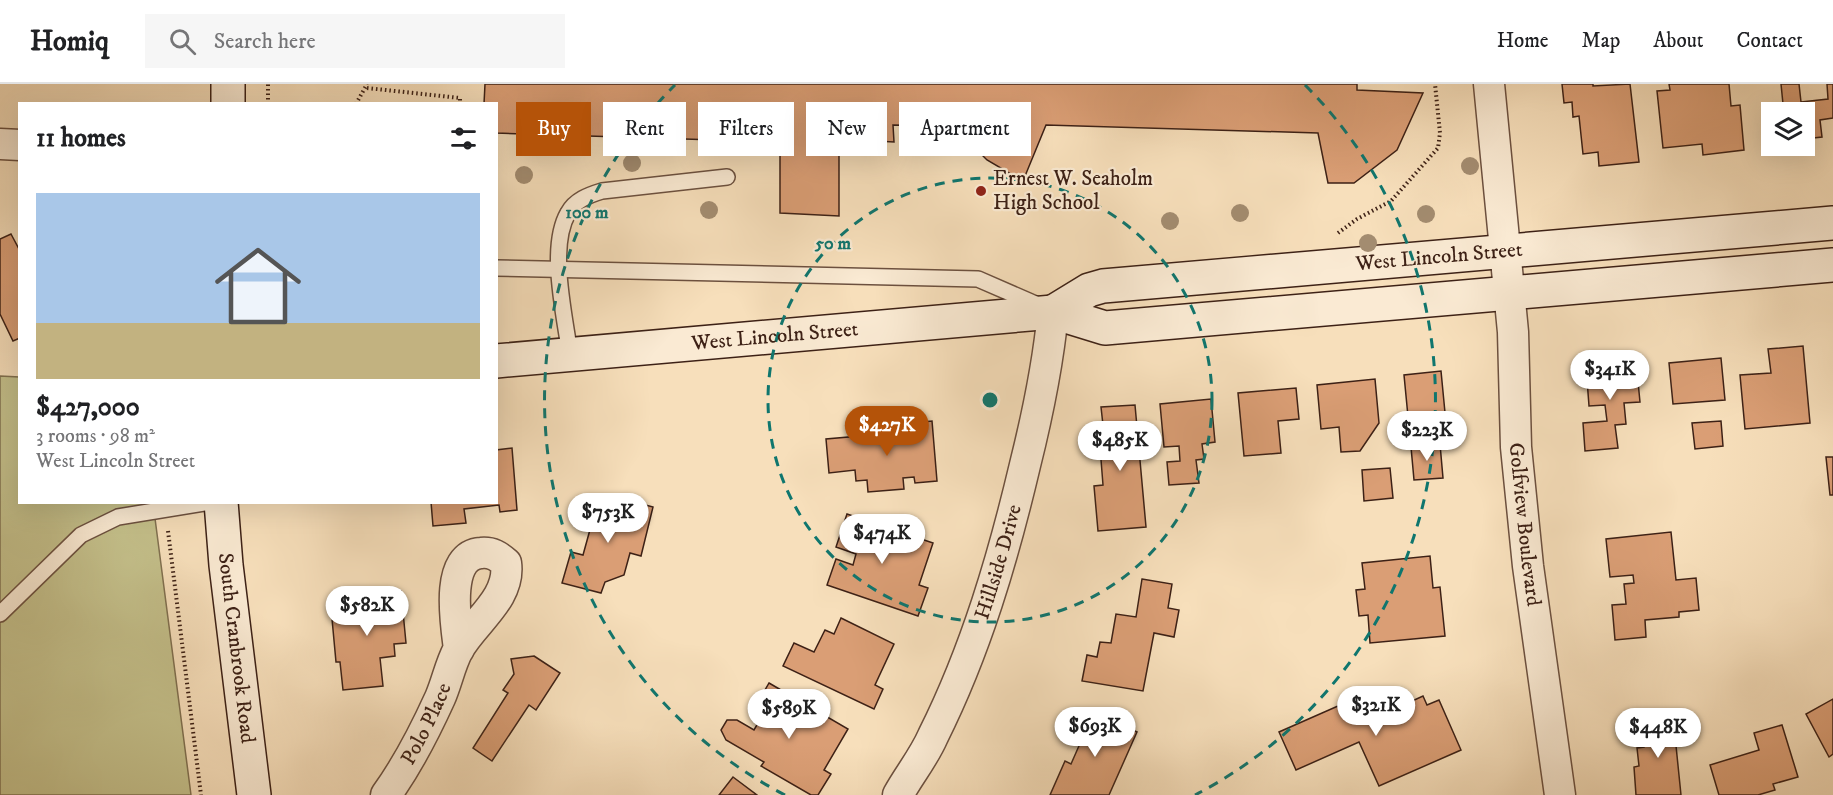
<!DOCTYPE html>
<meta charset="utf-8">
<style>
body{margin:0;font-family:"IM FELL DW Pica",serif;background:#f6f6f6;color:#202124;height:100vh;display:flex;flex-direction:column;font-size:22px;white-space:nowrap}
*{box-sizing:border-box;margin:0}
p{font-size:20px;color:#757577}
.icon{flex:none;width:33px;height:33px;fill:none;stroke:currentColor;stroke-width:2;stroke-linecap:round;stroke-linejoin:round}
.map{position:relative;flex:1;overflow:hidden}
.drawer{position:absolute;left:18px;top:18px;width:480px;height:402px;display:flex;flex-direction:column;background:#fff;border-radius:0px;box-shadow:0 6px 24px #0002}
.drawer>*{flex:none}
.guide{position:absolute;left:516px;top:18px;width:570px;height:54px;display:flex;gap:12px}
.controls{position:absolute;left:1761px;top:18px;display:grid;gap:12px}
.controls a{display:grid;place-items:center;width:54px;height:54px;border-radius:0px;background:#fff;box-shadow:0 6px 24px #0002;font-size:30px}
.price{position:absolute;translate:-50% -51px;padding:0 14px;border-radius:21px;background:#fff;color:#222;font-size:20px;line-height:39px;filter:drop-shadow(0 2px 3px #0008)}
.price::after{content:'';position:absolute;left:50%;top:36px;width:18px;height:14px;margin-left:-9px;background:inherit;clip-path:polygon(0 0,100% 0,50% 100%)}
.price.active{background:#b45309;color:#fff}
ul{padding:0;list-style:none}
li{display:grid;align-content:center;gap:12px;height:318px;padding:0 18px}
li+li{border-top:2px solid #e0e0e0}
li span{display:grid;place-items:center;height:186px;border-radius:0px;color:#555}
li>.icon{margin-inline-start:auto}
span .icon{width:108px;height:108px;fill:#fffc;stroke-width:1}
li b{font-size:26px}
h2{display:flex;justify-content:space-between;align-items:center;height:72px;padding:0 18px;font-size:26px}
.pill{padding:0 21px;border-radius:0px;background:#fff;box-shadow:0 6px 24px #0002;font-size:21px;line-height:54px}
.pill.active{background:#b45309;color:#fff}
header{display:flex;align-items:center;gap:36px;box-sizing:border-box;height:84px;padding:0 30px;background:#fff;border-bottom:2px solid #e0e0e0}
header strong{font-size:28px}
nav{display:flex;gap:33px;margin-inline-start:auto;font-size:21px}
.search{width:420px;height:54px;background:#f6f6f6;display:flex;align-items:center;gap:15px;box-sizing:border-box;padding:0 21px;border-radius:0px;color:#757577;font-size:22px}
.map>svg:first-child{display:block}
.green{fill:#c4c08b;stroke:#807050;stroke-width:1.5}
.building{fill:#da9e75;stroke:#3d2116;stroke-width:1.5}
.lines{fill:none;stroke-linecap:round;stroke-linejoin:round}
.lane-casing{stroke:#6c503f;stroke-width:18}
.street-casing{stroke:#6c503f;stroke-width:33}
.secondary-casing{stroke:#3d2116;stroke-width:36}
.path{stroke:#3d2116;stroke-width:4;stroke-dasharray:1.5 3;stroke-linecap:butt}
.lane{stroke:#faead3;stroke-width:15}
.street{stroke:#faead3;stroke-width:30}
.secondary{stroke:#faead3;stroke-width:33}
.tree{fill:#a38c70}
.ring{fill:none;stroke:#0f766e;stroke-width:3;stroke-dasharray:10 8}
.poi-dot{fill:#8f2418;stroke:#faead3;stroke-width:2}
.labels{text-anchor:middle;dominant-baseline:central;stroke-width:4.5;stroke-linejoin:round;paint-order:stroke}
.poi-label{font-size:21px;fill:#3d2116;stroke:#faead3;text-anchor:start}
.street-label{font-size:21px;fill:#3d2116;stroke:#faead3}
.centre{fill:#0f766e;stroke:#faead3;stroke-width:3}
.ring-label{font-size:18px;text-anchor:middle;font-weight:bold;fill:#0f766e;stroke:#faead3;stroke-width:4.5;stroke-linejoin:round;paint-order:stroke}
</style>
<header>
<strong>Homiq</strong>
<div class="search"><svg class="icon" aria-label="search" viewBox="0 0 24 24"><circle cx="10" cy="10" r="6"/><path d="M15 15l6 6"/></svg>Search here</div>
<nav><a>Home</a><a>Map</a><a>About</a><a>Contact</a></nav>
</header>
<div class="map">
<svg width="1833" height="711" viewBox="0 0 1833 711">
<rect width="100%" height="100%" fill="#f7dfbb"/>
<filter id="stains"><feTurbulence type="fractalNoise" baseFrequency=".00333" numOctaves="4"/><feColorMatrix values="0 0 0 0 .2 0 0 0 0 .09 0 0 0 0 .02 0 0 0 .5 -.17"/></filter>
<radialGradient id="worn" r=".72"><stop offset=".6" stop-color="#630" stop-opacity="0"/><stop offset="1" stop-color="#630" stop-opacity=".3"/></radialGradient>
<polygon class="green" points="0,292 19,293 20,418 153,419 191,711 0,711"/>
<g class="building">
<polygon points="485,0 1357,0 1357,6 1423,9 1397,66 1354,99 1328,99 1318,49 1046,41 1023,97 987,76 953,42 893,41 894,58 839,55 839,132 780,129 780,58 496,49 496,20 484,20"/>
<polygon points="1562,0 1593,0 1593,2 1630,0 1639,78 1599,82 1598,68 1583,70 1579,32 1573,33 1572,18 1564,19"/>
<polygon points="1669,0 1729,0 1731,22 1740,21 1744,66 1703,71 1702,60 1663,64 1657,7 1670,6"/>
<polygon points="1781,0 1799,0 1801,18 1828,15 1827,0 1833,0 1833,34 1820,36 1822,53 1804,55 1804,28 1772,28 1770,59 1766,22 1783,20"/>
<polygon points="11,150 20,167 20,254 13,257 0,230 0,155"/>
<polygon points="1803,262 1810,339 1745,345 1740,291 1771,289 1768,265"/>
<polygon points="1721,274 1725,316 1673,320 1669,279"/>
<polygon points="1636,277 1640,318 1624,319 1626,340 1615,341 1618,364 1585,367 1583,339 1607,337 1605,321 1589,322 1586,282"/>
<polygon points="1441,287 1446,339 1409,343 1404,291"/>
<polygon points="1375,295 1379,339 1360,367 1341,368 1339,343 1321,345 1317,301"/>
<polygon points="1296,304 1299,335 1278,337 1281,369 1244,372 1238,309"/>
<polygon points="1211,315 1215,358 1202,360 1204,375 1196,376 1199,399 1169,401 1167,378 1180,377 1179,362 1164,363 1160,320"/>
<polygon points="1135,321 1146,443 1098,447 1094,402 1103,401 1099,350 1104,350 1101,323"/>
<polygon points="932,337 937,397 915,399 914,393 903,394 904,405 868,408 867,396 856,397 855,386 829,389 826,355 894,349 893,341"/>
<polygon points="1721,337 1723,362 1695,365 1692,339"/>
<polygon points="1440,360 1443,394 1414,396 1411,363"/>
<polygon points="512,364 517,426 500,428 499,421 464,425 466,439 433,442 431,418 496,418 496,366"/>
<polygon points="1826,373 1833,373 1833,411 1830,411"/>
<polygon points="1390,384 1393,414 1364,417 1362,386"/>
<polygon points="627,416 653,423 641,472 630,469 624,491 605,498 601,509 562,499 571,468 583,471 591,442 584,441 589,420 596,422 597,418 624,425"/>
<polygon points="847,430 933,459 919,501 928,504 918,532 827,501 836,475 853,481 856,470 836,463"/>
<polygon points="1671,448 1676,496 1696,494 1699,526 1679,528 1679,533 1645,536 1646,553 1615,556 1612,521 1626,520 1624,500 1634,499 1633,491 1610,493 1606,455"/>
<polygon points="1430,472 1433,504 1440,503 1445,552 1370,559 1368,531 1359,532 1356,506 1365,505 1362,479"/>
<polygon points="1142,495 1172,500 1168,524 1179,526 1174,553 1154,549 1143,607 1082,597 1087,571 1097,573 1100,558 1111,559 1116,530 1136,533"/>
<polygon points="401,507 406,559 394,560 395,572 380,574 383,602 343,606 340,578 336,578 331,524 349,523 348,512"/>
<polygon points="841,534 894,560 875,601 883,605 874,625 783,582 794,559 814,568 825,546 834,550"/>
<polygon points="534,572 560,589 536,626 529,621 492,677 473,664 508,609 503,606 514,590 511,575"/>
<polygon points="769,599 848,645 824,686 831,690 818,711 811,711 761,682 764,678 726,656 721,646 727,636 737,636 754,646 761,634 752,629"/>
<polygon points="1423,612 1427,621 1439,616 1461,666 1379,702 1359,658 1296,686 1279,648 1347,618 1351,628 1380,614 1386,629"/>
<polygon points="1833,615 1833,670 1829,673 1806,630"/>
<polygon points="1087,626 1137,648 1109,711 1050,711 1065,677 1071,680 1082,655 1075,652"/>
<polygon points="1673,632 1681,711 1636,711 1634,683 1639,682 1637,664 1644,663 1641,636"/>
<polygon points="1782,641 1798,693 1773,700 1775,706 1758,711 1719,711 1710,681 1759,666 1754,649"/>
<polygon points="733,693 757,711 719,711"/>
</g>
<g class="lines">
<g class="lane-casing">
<g id="lane">
<polyline points="496,184 978,195 1040,222"/>
<path d="M570 271C565 232 548 164 568 129 575 116 589 111 602 107L727 93"/>
<polyline points="0,530 81,451 118,433 210,418"/>
</g>
</g>
<g class="street-casing">
<g id="street">
<path id="s1" d="M1489 0 1513 248 1516 363 1528 482 1560 711"/>
<polyline points="0,60 20,61"/>
<path id="s2" d="M386 711C407 682 425 647 440 614 447 598 450 581 458 566 473 538 511 515 506 479 498 472 492 468 481 469 444 471 456 541 459 565"/>
<path id="s3" d="M898 711C909 691 924 673 933 652 976 566 1003 474 1025 381 1038 329 1048 281 1053 228"/>
</g>
</g>
<g class="secondary-casing">
<g id="secondary">
<polyline points="228,20 228,0"/>
<path id="s4" d="M1053 228 1089 206 1103 202 1833 139"/>
<path id="s5" d="M496 277 1053 228 1105 244 1833 181"/>
<path id="s6" d="M221 418 226 481 254 711"/>
</g>
</g>
<g class="path">
<polyline points="367,4 460,14 460,20"/>
<polyline points="268,20 268,0"/>
<polyline points="356,20 367,0"/>
<polyline points="1338,149 1357,135 1391,117 1438,64 1440,49 1435,0"/>
<polyline points="168,447 201,711"/>
</g>
<use href="#lane" class="lane"/>
<use href="#street" class="street"/>
<use href="#secondary" class="secondary"/>
</g>
<g class="tree">
<circle cx="632" cy="79" r="9"/>
<circle cx="1470" cy="82" r="9"/>
<circle cx="524" cy="91" r="9"/>
<circle cx="709" cy="126" r="9"/>
<circle cx="1240" cy="129" r="9"/>
<circle cx="1426" cy="130" r="9"/>
<circle cx="1170" cy="137" r="9"/>
<circle cx="1368" cy="159" r="9"/>
</g>
<g class="ring">
<circle cx="990" cy="316" r="222"/>
<path d="M785 711A445 445 0 0 1 675 1M1305 1A445 445 0 0 1 1195 711"/>
</g>
<circle class="poi-dot" cx="981" cy="107" r="6"/>
<g class="labels">
<g class="poi-label">
<text x="993" y="95">Ernest W. Seaholm<tspan x="993" dy="24">High School</tspan></text>
</g>
<g class="street-label">
<text stroke="none"><textPath href="#s4" startOffset="394">West Lincoln Street</textPath></text>
<text stroke="none"><textPath href="#s5" startOffset="280">West Lincoln Street</textPath></text>
<text stroke="none"><textPath href="#s1" startOffset="442">Golfview Boulevard</textPath></text>
<text stroke="none"><textPath href="#s3" startOffset="255">Hillside Drive</textPath></text>
<text stroke="none"><textPath href="#s6" startOffset="147">South Cranbrook Road</textPath></text>
<text stroke="none"><textPath href="#s2" startOffset="82">Polo Place</textPath></text>
</g>
</g>
<circle cx="990" cy="316" r="9" class="centre"/>
<g class="ring-label">
<text x="587" y="134">100 m</text>
<text x="833" y="165">50 m</text>
</g>
<rect width="100%" height="100%" filter="url(#stains)"/>
<rect width="100%" height="100%" fill="url(#worn)"/>
</svg>
<div class="controls">
<a><svg class="icon" aria-label="layers" viewBox="0 0 24 24"><path d="M12 4l9 5-9 5-9-5zM3 14l9 5 9-5"/></svg></a>
</div>
<b class="price" style="left:1610px;top:317px">$341K</b>
<b class="price active" style="left:887px;top:373px">$427K</b>
<b class="price" style="left:1427px;top:378px">$223K</b>
<b class="price" style="left:1120px;top:388px">$485K</b>
<b class="price" style="left:608px;top:460px">$753K</b>
<b class="price" style="left:882px;top:481px">$474K</b>
<b class="price" style="left:367px;top:553px">$582K</b>
<b class="price" style="left:1376px;top:653px">$321K</b>
<b class="price" style="left:789px;top:656px">$589K</b>
<b class="price" style="left:1095px;top:674px">$693K</b>
<b class="price" style="left:1658px;top:675px">$448K</b>
<div class="guide">
<a class="pill active">Buy</a>
<a class="pill">Rent</a>
<a class="pill">Filters</a>
<a class="pill">New</a>
<a class="pill">Apartment</a>
</div>
<section class="drawer">
<h2>11 homes<svg class="icon" aria-label="filters" viewBox="0 0 24 24"><path d="M4 7h16M4 17h16"/><circle cx="9" cy="7" r="2"/><circle cx="15" cy="17" r="2"/></svg></h2>
<ul>
<li><span style="background:linear-gradient(#a9c7e8 70%,#c2b280 0)"><svg class="icon" aria-label="home" viewBox="0 0 24 24"><path d="M3 11l9-7 9 7M6 9v11h12V9"/></svg></span><div><b>$427,000</b><p>3 rooms · 98 m²</p><p>West Lincoln Street</p></div></li>
</ul>
</section>
</div>
